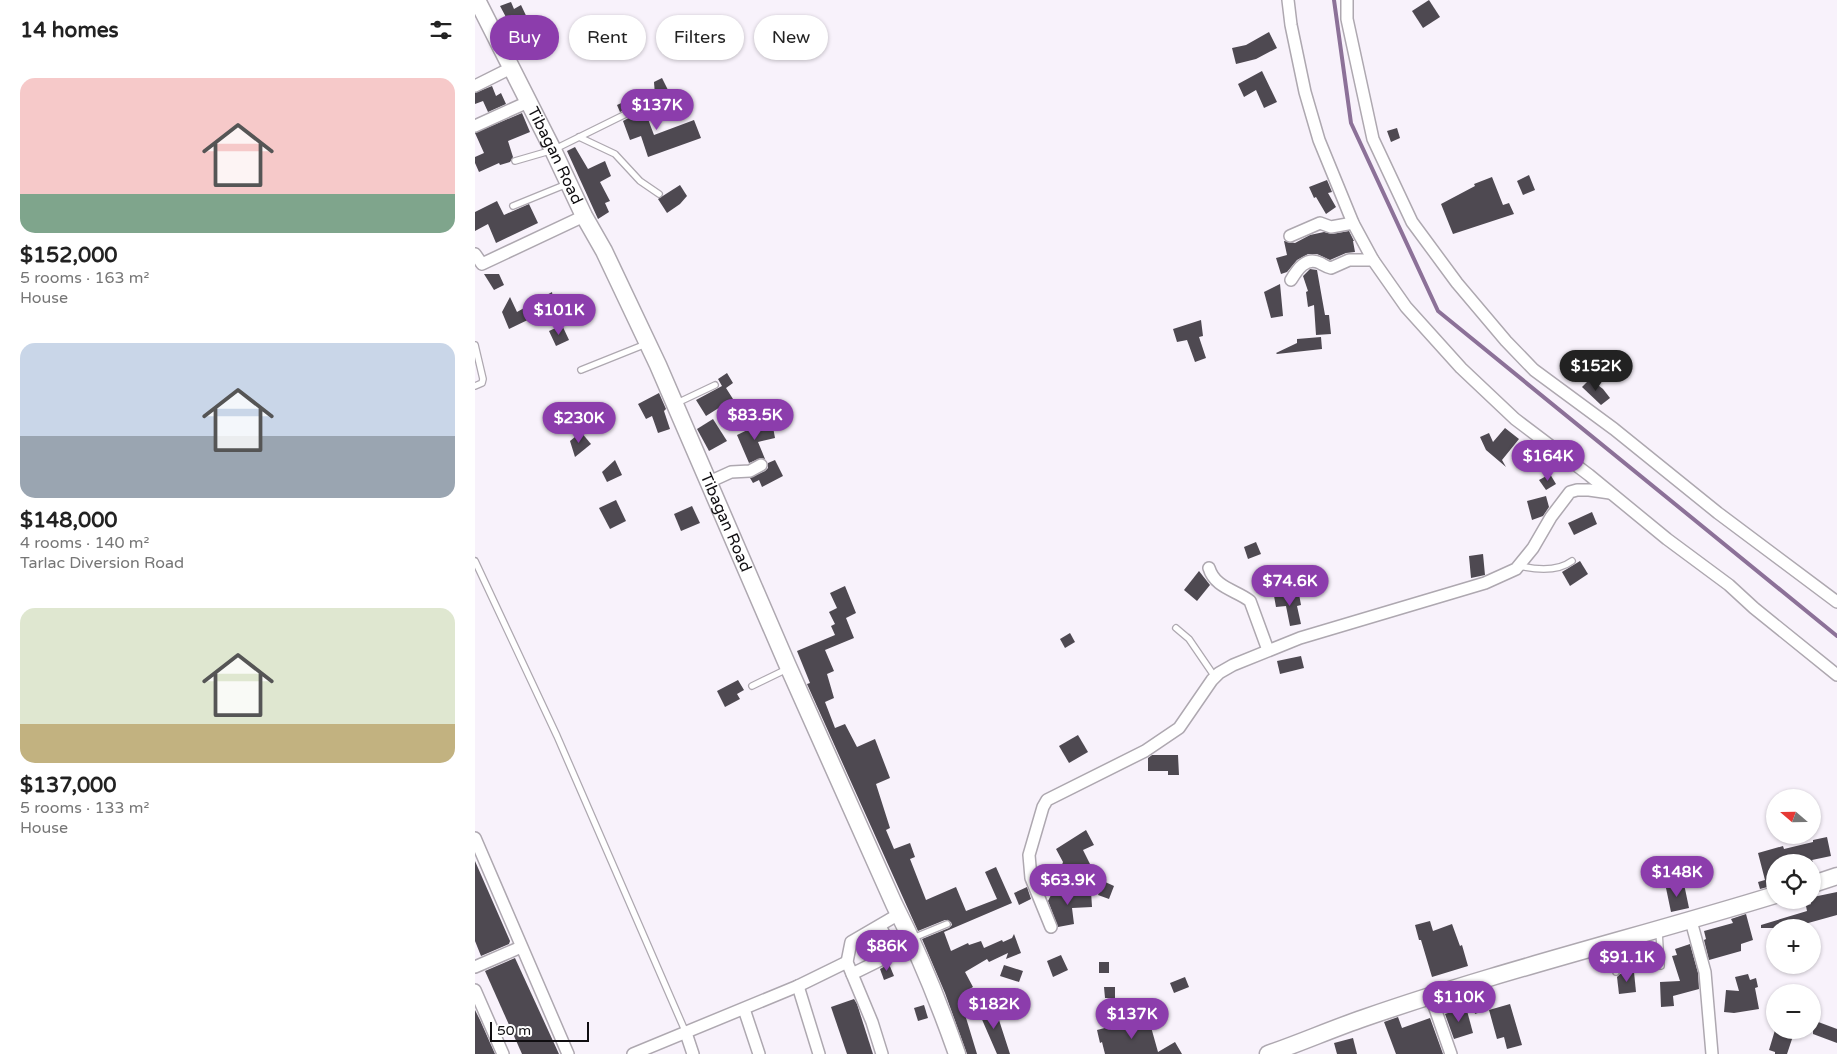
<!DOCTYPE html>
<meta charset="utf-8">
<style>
body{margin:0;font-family:"Varela Round",sans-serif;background:#f6f6f6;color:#222;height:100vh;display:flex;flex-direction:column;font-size:19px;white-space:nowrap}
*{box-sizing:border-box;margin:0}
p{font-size:16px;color:#767676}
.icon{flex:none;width:28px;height:28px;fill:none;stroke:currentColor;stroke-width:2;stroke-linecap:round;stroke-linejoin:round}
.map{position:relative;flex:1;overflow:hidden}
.sheet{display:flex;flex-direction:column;background:#fff;width:475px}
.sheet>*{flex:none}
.top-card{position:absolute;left:15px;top:15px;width:475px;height:45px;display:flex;gap:10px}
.needle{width:32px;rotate:290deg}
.fabs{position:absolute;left:1291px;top:789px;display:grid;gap:10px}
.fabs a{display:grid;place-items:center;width:55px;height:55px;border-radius:50%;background:#fff;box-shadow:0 1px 4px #0004;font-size:25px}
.scale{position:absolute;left:15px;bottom:12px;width:99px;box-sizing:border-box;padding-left:5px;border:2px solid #100e11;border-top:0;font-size:14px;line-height:18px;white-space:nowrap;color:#100e11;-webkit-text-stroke:4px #fff;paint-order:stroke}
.price{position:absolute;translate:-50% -42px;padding:0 11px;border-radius:18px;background:#8c3dac;color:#fff;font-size:16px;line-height:32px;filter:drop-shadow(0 1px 2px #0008)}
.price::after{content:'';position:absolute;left:50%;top:30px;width:15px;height:11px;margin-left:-8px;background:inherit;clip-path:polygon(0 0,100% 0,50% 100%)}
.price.current{background:#222;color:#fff}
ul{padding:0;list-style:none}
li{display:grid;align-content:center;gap:10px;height:265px;padding:0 20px}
li span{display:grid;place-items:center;height:155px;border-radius:15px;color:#555}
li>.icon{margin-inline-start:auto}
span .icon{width:90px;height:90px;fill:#fffc;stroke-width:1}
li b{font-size:21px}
h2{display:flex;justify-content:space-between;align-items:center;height:60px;padding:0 20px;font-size:21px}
.chip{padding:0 18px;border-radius:22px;background:#fff;box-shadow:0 1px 4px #0004;font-size:18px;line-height:45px}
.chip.current{background:#8c3dac;color:#fff}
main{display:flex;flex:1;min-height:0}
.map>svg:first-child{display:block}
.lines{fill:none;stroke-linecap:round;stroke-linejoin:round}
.stream{stroke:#8c7198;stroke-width:4}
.building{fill:#4e4951}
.lane-casing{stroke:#aea8b0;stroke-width:8}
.street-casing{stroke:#aea8b0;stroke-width:14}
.secondary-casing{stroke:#aea8b0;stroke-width:19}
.lane{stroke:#fff;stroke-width:5.5}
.street{stroke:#fff;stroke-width:11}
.secondary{stroke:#fff;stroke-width:16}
.labels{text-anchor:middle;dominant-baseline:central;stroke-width:5;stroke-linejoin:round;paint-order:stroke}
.street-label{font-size:16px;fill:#100e11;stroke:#fff}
</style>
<main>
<section class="sheet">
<h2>14 homes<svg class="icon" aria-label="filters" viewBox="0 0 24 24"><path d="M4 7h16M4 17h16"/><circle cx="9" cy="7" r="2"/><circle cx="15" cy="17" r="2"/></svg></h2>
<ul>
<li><span style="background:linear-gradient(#f6c9c9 75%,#7fa58c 0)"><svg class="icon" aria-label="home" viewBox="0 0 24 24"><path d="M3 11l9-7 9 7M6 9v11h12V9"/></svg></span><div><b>$152,000</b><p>5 rooms · 163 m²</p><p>House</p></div></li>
<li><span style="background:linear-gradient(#c9d6e8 60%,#9aa5b1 0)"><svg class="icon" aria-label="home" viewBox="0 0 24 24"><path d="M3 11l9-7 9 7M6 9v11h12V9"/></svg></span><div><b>$148,000</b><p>4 rooms · 140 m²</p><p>Tarlac Diversion Road</p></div></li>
<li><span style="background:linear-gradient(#dfe7d0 75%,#c2b280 0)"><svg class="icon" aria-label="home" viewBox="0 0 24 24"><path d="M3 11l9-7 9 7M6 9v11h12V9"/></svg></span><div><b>$137,000</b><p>5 rooms · 133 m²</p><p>House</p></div></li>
</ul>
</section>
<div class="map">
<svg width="1362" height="1054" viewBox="0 0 1362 1054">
<rect width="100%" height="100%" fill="#f8f2fb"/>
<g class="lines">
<polyline class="stream" points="859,0 876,123 963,311 1362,636"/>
</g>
<g class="building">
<polygon points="954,0 965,17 948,28 937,11"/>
<polygon points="36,2 39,9 46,5 56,26 35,37 30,25 32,19 25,6"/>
<polygon points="794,32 802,48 781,59 761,64 757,48 771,45"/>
<polygon points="787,71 802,102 789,108 781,90 769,97 763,84"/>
<polygon points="187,78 193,90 180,96 179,82"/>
<polygon points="17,86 21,96 26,93 31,104 13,112 8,101 0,104 0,93"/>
<polygon points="164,95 179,135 219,120 226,138 173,157 166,136 155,140 148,121 163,113 166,110 165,107 159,105 145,112 142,105"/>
<polygon points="47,113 55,132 33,141 38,157 35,162 25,165 24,163 4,172 0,163 0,157 9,153 0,133"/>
<polygon points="922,128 925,138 916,142 912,131"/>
<polygon points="100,147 113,169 130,161 136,176 125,182 135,201 130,203 134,212 123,219 92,151"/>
<polygon points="1054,175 1060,190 1048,195 1042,181"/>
<polygon points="1017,177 1028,205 1034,203 1039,214 978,234 966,204 1000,186 999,184"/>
<polygon points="852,180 857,192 853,193 861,207 851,214 841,197 839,198 834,187"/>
<polygon points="205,185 212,196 205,204 192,213 183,199"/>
<polygon points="22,201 29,215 54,204 63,223 21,243 13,224 0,231 0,212"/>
<polygon points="874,231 879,241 878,241 880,252 871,253 855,260 842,254 833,254 822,260 812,272 806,274 801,258 812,255 809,241 820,243 835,235 849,232 857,234"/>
<polygon points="835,269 842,270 850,315 854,315 856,334 841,335 839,305 833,307 831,292 833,291 828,276"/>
<polygon points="9,274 24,274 29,285 19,290"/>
<polygon points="805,284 808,316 796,318 789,292"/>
<polygon points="77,292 79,304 71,315 64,318 63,315 34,329 27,312 35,297 42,312"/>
<polygon points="726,320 728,336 724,337 731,358 720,362 712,340 702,342 698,329"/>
<polygon points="87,325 94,340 81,346 74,331"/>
<polygon points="846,337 847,349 802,354 801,353 822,343 822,339"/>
<polygon points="252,373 258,383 251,388 258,399 231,416 221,400 247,386 243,379"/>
<polygon points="1115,379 1128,389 1135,398 1126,405 1107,387"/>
<polygon points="184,393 191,409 189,411 195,429 183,433 177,416 171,419 163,404"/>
<polygon points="238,419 252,441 234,451 222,429"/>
<polygon points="291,421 294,428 298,427 300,438 283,442 290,459 286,458 274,463 262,435"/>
<polygon points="1030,428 1044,439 1027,460 1031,467 1011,450 1005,437 1014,433 1018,442"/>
<polygon points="106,432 116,444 100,457 95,441"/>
<polygon points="140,460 147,475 132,482 127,472"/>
<polygon points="300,460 308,476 287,487 284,480 278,483 275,478 290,471 293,468 293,463"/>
<polygon points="1075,474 1081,484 1071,490 1064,480"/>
<polygon points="1071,496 1074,507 1068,516 1057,520 1052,501"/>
<polygon points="141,500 151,521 135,529 124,508"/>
<polygon points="217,506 225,523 206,531 199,514"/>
<polygon points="1117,512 1122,524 1099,535 1093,523"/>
<polygon points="781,542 786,554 773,559 769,547"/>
<polygon points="1008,554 1010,575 996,578 994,556"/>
<polygon points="1105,561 1113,574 1095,586 1087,572"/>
<polygon points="724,571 735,585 722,601 709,590"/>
<polygon points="370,586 381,613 371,618 379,638 350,650 359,671 352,674 359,698 350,702 360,728 370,724 382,747 400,739 415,778 401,784 415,828 411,830 419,849 435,843 440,857 435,859 451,900 481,887 491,911 522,899 510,872 521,867 537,903 469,932 476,951 493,943 494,945 506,941 509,948 527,940 528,942 537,938 539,934 546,953 531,959 533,953 514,962 512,959 490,972 498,987 488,993 490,996 485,998 502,1054 492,1054 470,993 447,939 474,928 477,925 476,922 470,920 443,931 332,684 335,683 322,651 360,635 356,626 360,624 354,612 362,608 355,593"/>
<polygon points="813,594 814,598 824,594 826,605 822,606 826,624 815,626 811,606 801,607 799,596"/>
<polygon points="595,633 600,642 590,648 585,639"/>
<polygon points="826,656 829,668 805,674 802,661"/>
<polygon points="263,680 269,690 262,694 265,699 250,707 242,691"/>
<polygon points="603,735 613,752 594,763 584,746"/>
<polygon points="677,755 703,755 704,775 693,775 693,771 673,771 673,758"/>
<polygon points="611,830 619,845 608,850 618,870 578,890 588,862 581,849"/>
<polygon points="1352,837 1356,856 1337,860 1338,862 1300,862 1300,885 1285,889 1283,882 1290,880 1283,853 1308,846 1309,849 1338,842 1338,840"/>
<polygon points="0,861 35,941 34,944 6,956 0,941"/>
<polygon points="628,881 639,886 634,899 623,895"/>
<polygon points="1209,884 1214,908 1196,912 1191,888"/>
<polygon points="552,887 556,899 544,905 539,893"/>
<polygon points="616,891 617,907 597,908 599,924 583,927 573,901 577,893"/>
<polygon points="1362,892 1362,915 1326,925 1327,928 1286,928 1286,925 1332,911 1331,906 1336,904 1335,900 1338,900 1338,897"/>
<polygon points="1271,914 1278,940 1266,944 1266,951 1234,960 1229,940 1231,939 1229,931 1258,923 1256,919"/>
<polygon points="955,921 958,931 977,924 985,946 987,945 993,966 957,977 946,940 944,940 940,925"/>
<polygon points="402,937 408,950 394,957 388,944"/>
<polygon points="1215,944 1223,973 1224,989 1198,996 1199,1006 1186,1007 1185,982 1205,981 1197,956 1202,955 1200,949"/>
<polygon points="586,955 593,970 578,977 572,961"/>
<polygon points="40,958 84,1054 47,1054 10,971"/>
<rect x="624" y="962" width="10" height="11"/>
<polygon points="414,964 419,976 409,980 405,969"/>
<polygon points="529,965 548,971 544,982 525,976"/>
<polygon points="1159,972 1161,992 1144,994 1142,977 1145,974"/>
<polygon points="1273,974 1275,980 1281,978 1283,987 1280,988 1284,1009 1259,1013 1249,1012 1251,990 1264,991 1260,977"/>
<polygon points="710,977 714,987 699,993 695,983"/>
<polygon points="629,987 640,987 640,998 630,998"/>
<polygon points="541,994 551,994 551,1004 541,1005"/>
<polygon points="1009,995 1014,1009 1000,1014 996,999"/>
<polygon points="379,999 382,1004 398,1054 372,1054 356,1007"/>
<polygon points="512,1003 520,1021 524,1020 535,1054 522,1054 502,1008"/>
<polygon points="1035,1004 1047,1045 1032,1049 1029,1037 1022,1039 1014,1010"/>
<polygon points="449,1005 453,1018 443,1021 439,1008"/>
<polygon points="991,1007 998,1033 979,1039 970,1014"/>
<polygon points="0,1010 5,1020 20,1054 0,1054"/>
<polygon points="923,1017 927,1028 955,1018 968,1054 921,1054 909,1022"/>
<polygon points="664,1019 666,1029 676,1027 683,1052 700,1042 707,1054 630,1054 627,1042 625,1043 622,1030"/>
<polygon points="1338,1020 1362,1029 1362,1043 1338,1034"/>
<polygon points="1300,1030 1320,1030 1312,1054 1300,1054 1300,1052 1294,1050"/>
<polygon points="878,1038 882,1054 862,1054 859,1043"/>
</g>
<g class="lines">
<g class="lane-casing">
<g id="lane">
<polyline points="104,137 140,154 165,181 184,194"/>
<polyline points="40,161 78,150 161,109"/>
<polyline points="38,206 92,184"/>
<polyline points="0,345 8,379 7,383 0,386"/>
<polyline points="106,370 171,344"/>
<polyline points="202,403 240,385"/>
<polyline points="0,561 82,736 211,1033"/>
<path d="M1045 566C1062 570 1082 572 1097 561"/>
<polyline points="701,628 714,639 740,677"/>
<polyline points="277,686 312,669"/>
<polyline points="1184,931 1186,966"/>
<polyline points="438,938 472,924"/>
<polyline points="1139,944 1141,972"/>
</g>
</g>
<g class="street-casing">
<g id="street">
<polyline points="813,0 816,25 830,92 844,140 878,223 898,260 931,307 986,368 1040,419 1114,475 1192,539 1254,585 1279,608 1362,675"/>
<polyline points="872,0 872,19 898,139 937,222 982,283 1031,341 1059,370 1139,429 1243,513 1362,602"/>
<polyline points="0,86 36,68"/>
<polyline points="0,126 53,102"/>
<polyline points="815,236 845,223 856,227 878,223"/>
<polyline points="0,254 7,264 109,216"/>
<path d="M816 280C822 270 831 256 845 263 849 265 851 267 856 268L874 260H898"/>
<polyline points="234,482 256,472 275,471 286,465"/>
<path d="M734 568C740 588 761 590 775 601L793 650"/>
<polyline points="0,838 93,1054"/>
<polyline points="1216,921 1230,972 1237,1054"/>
<polyline points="405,926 419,954"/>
<polyline points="576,927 556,878 554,855 568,807 572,800 670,751 704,728 737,680 744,673 758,665 825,638 1010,583 1041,569 1058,548 1076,517 1095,492 1102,490 1114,490 1135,493"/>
<polyline points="0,967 46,947"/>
<polyline points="377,974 438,944"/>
<polyline points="323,986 344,1054"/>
<polyline points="0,990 28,1054"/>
<polyline points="956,997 976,1054"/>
<polyline points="269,1009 284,1054"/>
<polyline points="211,1033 218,1054"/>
<polyline points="158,1054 323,986 372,962"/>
<polyline points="407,1054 397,1022 372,962 376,942 424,914"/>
</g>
</g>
<g class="secondary-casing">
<g id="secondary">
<path id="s1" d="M2 0 78 150 109 216 129 251 183 365 312 664 419 904C444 953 464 1003 482 1054"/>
<polyline points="1338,884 1362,876"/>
<path d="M793 1054C825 1043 857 1029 889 1018 1024 971 1163 937 1300 895"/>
</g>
</g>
<use href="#lane" class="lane"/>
<use href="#street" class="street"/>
<use href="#secondary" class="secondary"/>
</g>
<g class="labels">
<g class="street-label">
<text stroke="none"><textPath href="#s1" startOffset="174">Tibagan Road</textPath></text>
<text stroke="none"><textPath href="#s1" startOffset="579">Tibagan Road</textPath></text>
</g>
</g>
</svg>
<div class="fabs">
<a><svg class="needle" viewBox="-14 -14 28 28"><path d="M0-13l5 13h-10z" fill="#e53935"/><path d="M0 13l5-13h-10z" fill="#767676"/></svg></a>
<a><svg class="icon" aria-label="locate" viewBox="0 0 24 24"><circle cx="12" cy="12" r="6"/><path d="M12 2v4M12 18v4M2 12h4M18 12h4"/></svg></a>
<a>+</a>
<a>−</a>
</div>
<div class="scale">50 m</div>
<b class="price" style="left:182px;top:131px">$137K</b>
<b class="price" style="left:84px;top:336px">$101K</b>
<b class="price current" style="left:1121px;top:392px">$152K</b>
<b class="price" style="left:280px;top:441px">$83.5K</b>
<b class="price" style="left:104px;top:444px">$230K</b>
<b class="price" style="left:1073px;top:482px">$164K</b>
<b class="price" style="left:815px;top:607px">$74.6K</b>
<b class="price" style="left:1202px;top:898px">$148K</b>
<b class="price" style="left:593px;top:906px">$63.9K</b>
<b class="price" style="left:412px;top:972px">$86K</b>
<b class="price" style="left:1152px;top:983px">$91.1K</b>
<b class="price" style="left:984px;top:1023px">$110K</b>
<b class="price" style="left:519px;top:1030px">$182K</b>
<b class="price" style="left:657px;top:1040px">$137K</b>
<div class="top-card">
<a class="chip current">Buy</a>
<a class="chip">Rent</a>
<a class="chip">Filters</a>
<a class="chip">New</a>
</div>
</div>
</main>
